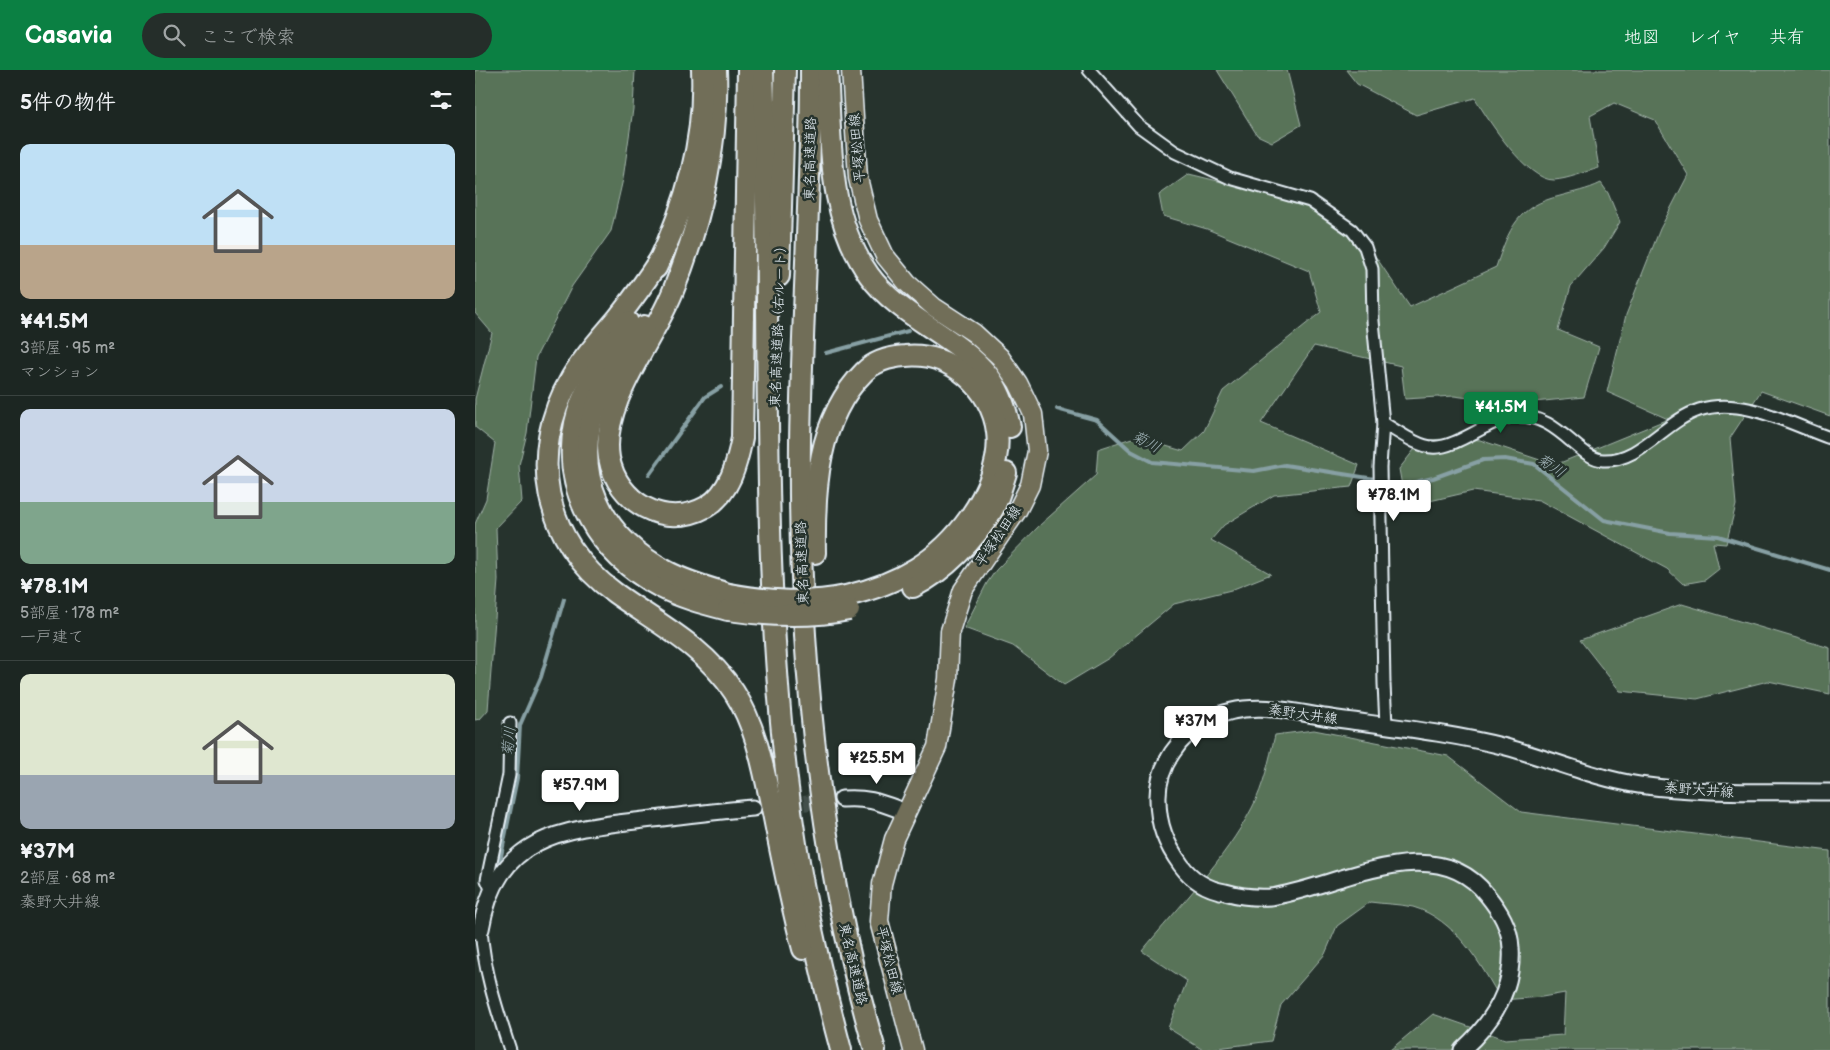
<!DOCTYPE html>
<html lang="ja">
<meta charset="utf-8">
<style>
body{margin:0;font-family:"Balsamiq Sans","Klee One",sans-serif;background:#252e2a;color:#f1f3f6;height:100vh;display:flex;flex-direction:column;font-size:19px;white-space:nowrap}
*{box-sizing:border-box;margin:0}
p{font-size:16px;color:#a0a5a5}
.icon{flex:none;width:28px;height:28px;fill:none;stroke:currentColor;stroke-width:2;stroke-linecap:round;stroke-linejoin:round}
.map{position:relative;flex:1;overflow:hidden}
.details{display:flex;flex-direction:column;background:#1c2622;width:475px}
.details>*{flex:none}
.price{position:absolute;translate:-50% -42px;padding:0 11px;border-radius:5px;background:#fff;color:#222;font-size:16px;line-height:32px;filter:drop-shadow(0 1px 2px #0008)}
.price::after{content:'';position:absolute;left:50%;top:30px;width:15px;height:11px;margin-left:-8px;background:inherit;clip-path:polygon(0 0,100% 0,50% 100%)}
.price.current{background:#0b8043;color:#fff}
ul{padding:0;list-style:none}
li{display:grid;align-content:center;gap:10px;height:265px;padding:0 20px}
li+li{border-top:1px solid #3a4340}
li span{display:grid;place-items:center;height:155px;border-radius:10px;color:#555}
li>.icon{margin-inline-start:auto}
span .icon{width:90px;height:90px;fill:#fffc;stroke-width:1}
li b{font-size:21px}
h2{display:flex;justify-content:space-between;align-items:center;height:60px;padding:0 20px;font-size:21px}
header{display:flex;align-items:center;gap:30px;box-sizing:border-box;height:70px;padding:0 25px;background:#0b8043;color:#fff}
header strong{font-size:24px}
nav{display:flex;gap:28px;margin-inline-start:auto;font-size:18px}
.search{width:350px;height:45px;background:#252e2a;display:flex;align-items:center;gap:12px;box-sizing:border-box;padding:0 18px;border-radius:28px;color:#a0a5a5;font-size:19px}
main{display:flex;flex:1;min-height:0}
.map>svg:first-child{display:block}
.green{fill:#597358;stroke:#a0b2a8}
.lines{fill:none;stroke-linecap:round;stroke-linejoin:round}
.stream{stroke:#87a0a4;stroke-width:4}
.secondary-tunnel{stroke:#43504b;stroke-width:15;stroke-dasharray:15 8;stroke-linecap:butt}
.street-casing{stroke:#e8f1f8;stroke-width:15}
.secondary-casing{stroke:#e8f1f8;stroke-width:19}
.primary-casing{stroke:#e8f1f8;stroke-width:21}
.highway-casing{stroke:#e8f1f8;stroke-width:24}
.street{stroke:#26332d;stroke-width:11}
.secondary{stroke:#26332d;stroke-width:15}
.primary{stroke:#716e59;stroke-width:18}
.highway{stroke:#716e59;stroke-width:20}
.highway-bridge-casing{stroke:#e8f1f8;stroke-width:24;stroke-linecap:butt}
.highway-bridge{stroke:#716e59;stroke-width:20}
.labels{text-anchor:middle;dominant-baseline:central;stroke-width:5;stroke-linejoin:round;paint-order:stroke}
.street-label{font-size:14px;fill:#e8f1f8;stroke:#26332d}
.water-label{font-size:15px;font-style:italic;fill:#a8bbc0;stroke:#26332d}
</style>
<header>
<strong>Casavia</strong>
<div class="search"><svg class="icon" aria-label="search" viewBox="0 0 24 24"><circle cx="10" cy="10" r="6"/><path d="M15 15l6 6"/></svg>ここで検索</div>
<nav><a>地図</a><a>レイヤ</a><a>共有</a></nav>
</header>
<main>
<section class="details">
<h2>5件の物件<svg class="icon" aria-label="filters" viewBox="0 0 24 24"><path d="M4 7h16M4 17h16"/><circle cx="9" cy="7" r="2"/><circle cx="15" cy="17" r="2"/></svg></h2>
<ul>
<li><span style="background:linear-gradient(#bfe0f5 65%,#b9a48a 0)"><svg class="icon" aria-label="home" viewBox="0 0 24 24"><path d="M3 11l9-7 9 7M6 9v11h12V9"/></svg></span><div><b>¥41.5M</b><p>3部屋 · 95 m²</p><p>マンション</p></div></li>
<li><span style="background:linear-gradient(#c9d6e8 60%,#7fa58c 0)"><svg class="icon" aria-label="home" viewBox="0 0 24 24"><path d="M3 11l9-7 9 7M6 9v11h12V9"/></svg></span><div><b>¥78.1M</b><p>5部屋 · 178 m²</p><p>一戸建て</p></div></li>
<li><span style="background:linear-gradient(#dfe7d0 65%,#9aa5b1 0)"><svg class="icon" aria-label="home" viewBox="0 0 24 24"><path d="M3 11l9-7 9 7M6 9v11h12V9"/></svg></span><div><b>¥37M</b><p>2部屋 · 68 m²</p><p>秦野大井線</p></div></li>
</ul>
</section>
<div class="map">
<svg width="1355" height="980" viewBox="0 0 1355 980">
<rect width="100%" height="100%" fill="#26332d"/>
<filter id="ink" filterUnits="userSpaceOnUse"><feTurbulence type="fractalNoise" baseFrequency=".02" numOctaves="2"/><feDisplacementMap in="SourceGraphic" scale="10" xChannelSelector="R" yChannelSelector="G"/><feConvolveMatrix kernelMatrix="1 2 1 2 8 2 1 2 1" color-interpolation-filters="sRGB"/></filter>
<g filter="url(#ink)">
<g class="green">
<polygon points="0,0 160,0 158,39 148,109 136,161 97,216 61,287 52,363 44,395 47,431 21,458 23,510 13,640 5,649 0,650 0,454 11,429 20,373 0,357 0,329 17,263 0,243"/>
<polygon points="742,0 812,0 826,55 797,72 782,65"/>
<path d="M871 0H1355V346L1286 321 1255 368 1261 435 1251 474 1238 473 1244 499 1230 510 1208 514 1192 499 1064 430 998 421 946 433 927 416 924 399 939 380 954 370 984 368 1005 370 1080 395 1193 349 1132 322 1151 245 1185 159 1213 105 1180 50 1139 33 1115 46 1124 98C1110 102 1093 109 1079 110 1052 111 1013 50 1000 28L941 45 882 14Z"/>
<path d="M714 104 842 135 894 177 935 237 1021 197C1034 159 1042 136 1085 126 1099 122 1112 120 1126 113L1133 123 1145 152 1129 178 1096 216 1083 260 1124 277 1109 327 1039 334 979 326 930 329 926 296 839 276 786 353 884 395 876 417 799 425 749 455 736 470 796 504 756 520 699 534 634 588 589 615 538 576 489 558 512 513 521 500 565 455 621 405 623 379 660 367 708 381 729 361 748 321 846 242 834 201 732 159 688 146 684 125Z"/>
<polygon points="1207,534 1355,578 1355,624 1293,611 1222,629 1145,621 1105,570"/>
<path d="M839 660 973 686 1046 742 1355 781V980H915L958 944 1030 969 1088 965 1090 923 1067 927 1026 930C1006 894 980 849 938 837 924 834 909 834 895 832L862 856 850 884 806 935 796 971 728 980 693 958 712 911 667 881C705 835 749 791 777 738 789 715 794 690 800 665Z"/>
</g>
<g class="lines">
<g class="stream">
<polyline points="351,283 433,261"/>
<polyline points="582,339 622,350 656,381 677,392 779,401 810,395 900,409 918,417 958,408 1008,390 1030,389 1059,394 1129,450 1195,463 1243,466 1355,500"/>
<polyline points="174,405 230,327 246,317"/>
<polyline points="25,791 42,708 45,655 66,607 89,529"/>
</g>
<polyline class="secondary-tunnel" points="306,736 367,729"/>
<g class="street-casing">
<g id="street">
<polyline points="614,0 664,56 700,82 755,108 835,131 877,160 890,177 897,199 898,251 908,353 905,397 909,614 911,655"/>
<path d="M908 353C958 384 958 385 1010 357 1020 352 1030 346 1042 346 1082 344 1104 389 1128 390 1165 392 1190 351 1224 340 1267 326 1315 354 1355 368"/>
<polyline points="17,821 12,810 34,705 35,653"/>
<path d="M6 859C9 901 22 940 35 980"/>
</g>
</g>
<g class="secondary-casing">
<g id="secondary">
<path d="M367 729C394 727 406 733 431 742"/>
<path d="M0 861 6 859C22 764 89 759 169 750 205 746 242 741 278 738"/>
<path d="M987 980C1017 953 1039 920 1036 878 1035 857 1025 841 1012 825 959 757 861 818 795 827 780 828 764 826 750 822 732 819 717 810 706 795 691 774 683 755 683 729 682 696 705 665 733 650 769 630 811 640 849 647 910 656 971 662 1031 677 1075 689 1119 708 1164 715 1228 724 1291 721 1355 722"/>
</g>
</g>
<g class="primary-casing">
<polyline id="primary" points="376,0 383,108 393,150 410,186 432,213 459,237 499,263 525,287 543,313 558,344 562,381 555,415 542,441 488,520 475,561 473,609 462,677 419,769 407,814 404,851 438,980"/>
</g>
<g class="highway-casing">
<g id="highway">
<path d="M241 0C244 73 226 153 198 221 179 270 125 333 134 388 142 432 190 460 231 437 255 423 262 393 267 368L273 0"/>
<path d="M288 0C297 239 284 480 313 718 324 807 343 894 366 980"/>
<path d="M336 0C336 124 327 248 325 372 323 576 342 783 400 980"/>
<path d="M352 0C357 71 351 144 394 205 425 248 480 264 513 305 525 320 531 338 535 357"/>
<path d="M187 186C173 208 158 229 142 249 126 268 109 286 96 308 52 383 68 471 140 523 183 554 229 576 259 622 282 657 289 702 298 743 307 789 316 834 328 879"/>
<path d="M181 198C211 135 230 71 227 0"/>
<polyline points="304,206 310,0"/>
<path d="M153 252C133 283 108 316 100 353 85 422 125 485 185 517 206 528 230 534 253 540"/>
<path d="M169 256C153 280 134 303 123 330 94 403 126 467 193 502 212 512 234 518 254 524"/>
<path d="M340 483C339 420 342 349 389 302 400 291 416 287 430 286 475 281 517 318 522 362 526 391 511 424 495 447 464 491 423 514 371 526"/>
<path d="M438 517C470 501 500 470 518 439 524 428 527 415 531 403"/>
</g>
</g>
<use href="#street" class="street"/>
<use href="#secondary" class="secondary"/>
<use href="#primary" class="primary"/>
<use href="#highway" class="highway"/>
<g class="highway-bridge-casing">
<g id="highway-bridge">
<path d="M254 524C294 531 332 534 371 526"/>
<path d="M253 540C294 546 334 548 374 540"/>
</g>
</g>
<use href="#highway-bridge" class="highway-bridge"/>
</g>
</g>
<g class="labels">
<g class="street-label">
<text transform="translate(382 78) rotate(-95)">平塚松田線</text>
<text transform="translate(335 89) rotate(-89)">東名高速道路</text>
<text transform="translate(303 253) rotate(-88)">東名高速道路（右ルート）</text>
<text transform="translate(523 466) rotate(-56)">平塚松田線</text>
<text transform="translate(327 493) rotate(-92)">東名高速道路</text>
<text transform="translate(828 644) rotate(8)">秦野大井線</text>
<text transform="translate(1224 720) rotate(4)">秦野大井線</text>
<text transform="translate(414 890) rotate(76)">平塚松田線</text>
<text transform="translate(378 894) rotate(77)">東名高速道路</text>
</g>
<g class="water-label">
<text transform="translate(671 372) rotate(28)">菊川</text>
<text transform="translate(1076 396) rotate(34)">菊川</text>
<text transform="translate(34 671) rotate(-84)">菊川</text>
</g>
</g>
</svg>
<b class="price current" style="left:1026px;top:364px">¥41.5M</b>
<b class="price" style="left:919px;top:452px">¥78.1M</b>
<b class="price" style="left:721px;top:678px">¥37M</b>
<b class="price" style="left:402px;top:715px">¥25.5M</b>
<b class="price" style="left:105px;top:742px">¥57.9M</b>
</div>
</main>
